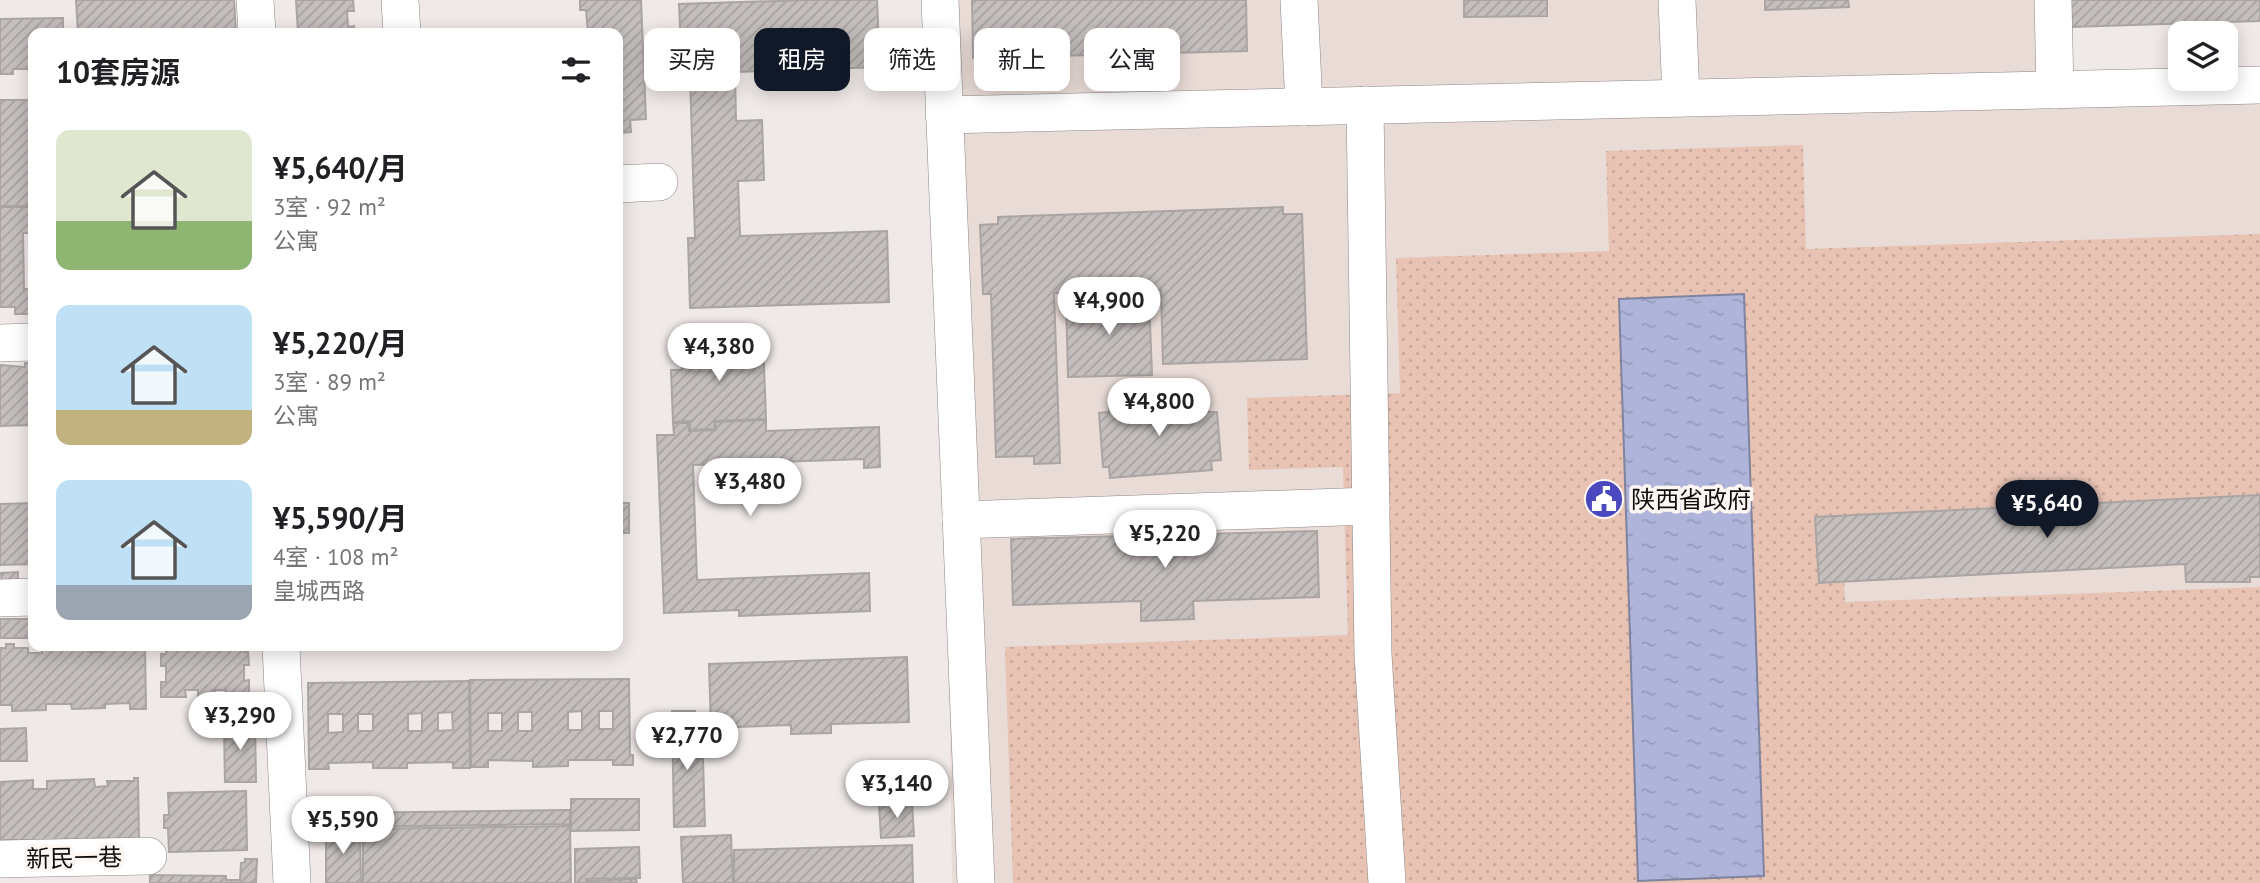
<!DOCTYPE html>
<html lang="zh">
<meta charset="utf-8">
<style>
body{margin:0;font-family:"PT Sans","Noto Sans SC",sans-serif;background:#f6f6f6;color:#202124;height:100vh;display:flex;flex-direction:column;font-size:26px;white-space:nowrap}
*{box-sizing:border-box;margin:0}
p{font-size:23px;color:#757577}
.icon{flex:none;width:38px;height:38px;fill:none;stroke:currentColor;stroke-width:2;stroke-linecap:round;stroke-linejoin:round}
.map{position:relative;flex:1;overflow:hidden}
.panel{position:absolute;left:28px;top:28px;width:595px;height:623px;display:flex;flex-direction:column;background:#fff;border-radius:14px;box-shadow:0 4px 18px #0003}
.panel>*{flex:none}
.top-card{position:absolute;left:644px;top:28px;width:665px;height:63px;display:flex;gap:14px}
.controls{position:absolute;left:2168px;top:21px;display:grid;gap:14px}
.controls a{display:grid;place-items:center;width:70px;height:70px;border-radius:14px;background:#fff;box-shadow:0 4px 18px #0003;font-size:35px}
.price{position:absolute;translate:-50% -60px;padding:0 16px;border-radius:24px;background:#fff;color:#222;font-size:23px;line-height:46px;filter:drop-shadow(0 2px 4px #0008)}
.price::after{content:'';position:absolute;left:50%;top:42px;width:21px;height:16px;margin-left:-10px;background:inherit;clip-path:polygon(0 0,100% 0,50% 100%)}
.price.current{background:#111827;color:#fff}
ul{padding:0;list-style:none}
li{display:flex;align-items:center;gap:21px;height:175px;padding:0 28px}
li span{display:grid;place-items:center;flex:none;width:196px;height:140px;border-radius:14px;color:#555}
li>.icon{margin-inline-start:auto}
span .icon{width:84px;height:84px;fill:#fffc;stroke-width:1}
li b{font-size:30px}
h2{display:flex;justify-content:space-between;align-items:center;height:84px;padding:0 28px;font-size:30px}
.chip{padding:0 24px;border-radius:14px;background:#fff;box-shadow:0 4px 18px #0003;font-size:24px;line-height:63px}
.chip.current{background:#111827;color:#fff}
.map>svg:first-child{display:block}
.built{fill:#e9dbd6}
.green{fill:url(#green-dots)}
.water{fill:url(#water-ripples);stroke:#80839d;stroke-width:2}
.building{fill:url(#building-hatch);stroke:#aaa5a3;stroke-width:2;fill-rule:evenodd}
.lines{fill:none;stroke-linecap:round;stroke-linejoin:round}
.minor-casing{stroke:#8c8785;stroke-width:38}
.minor{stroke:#fff;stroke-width:37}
.labels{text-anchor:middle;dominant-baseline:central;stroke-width:7;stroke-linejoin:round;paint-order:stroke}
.poi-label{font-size:24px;fill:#110f0e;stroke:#fdf7f4;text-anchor:start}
.street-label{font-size:24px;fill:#110f0e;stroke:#fdf7f4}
</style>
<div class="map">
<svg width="2260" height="883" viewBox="0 0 2260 883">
<defs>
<pattern id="green-dots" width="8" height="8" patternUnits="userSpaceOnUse" patternTransform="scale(1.75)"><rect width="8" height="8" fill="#e8c3b4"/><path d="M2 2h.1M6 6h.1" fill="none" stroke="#c6a69a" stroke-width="1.8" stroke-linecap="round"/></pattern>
<pattern id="water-ripples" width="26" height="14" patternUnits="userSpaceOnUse" patternTransform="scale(1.75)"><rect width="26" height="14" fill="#afb5da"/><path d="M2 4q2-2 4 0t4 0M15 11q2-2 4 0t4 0" fill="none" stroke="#969aba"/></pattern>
<pattern id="building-hatch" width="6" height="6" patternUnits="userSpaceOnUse" patternTransform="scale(1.75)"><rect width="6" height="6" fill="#c4bebc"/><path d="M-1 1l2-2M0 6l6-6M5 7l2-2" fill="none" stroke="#a7a2a0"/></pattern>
</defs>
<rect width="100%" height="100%" fill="#efe9e7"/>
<polygon class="built" points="940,0 2053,0 2055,90 2260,85 2260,883 952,883"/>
<polygon class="green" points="1803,145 1806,249 2260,234 2260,514 1842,530 1845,602 2260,587 2260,883 1013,883 1005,647 1348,635 1343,467 1249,470 1247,398 1400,393 1396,258 1609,251 1606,151"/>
<polygon class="water" points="1744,294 1764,876 1638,881 1619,299"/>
<g class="building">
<polygon points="76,0 234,0 236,33 78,33"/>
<polygon points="296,0 353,0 354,11 347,11 348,27 354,26 355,33 298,33"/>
<polygon points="580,0 641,0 646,119 630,120 631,132 618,133 618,33 588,33 586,10 580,10"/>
<polygon points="807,0 877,0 880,67 735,72 736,121 762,120 764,180 738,181 740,236 887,231 889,302 690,308 688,238 695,238 690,74 682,74 679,4"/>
<polygon points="972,0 1246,0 1247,51 973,58"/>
<polygon points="1464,0 1547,0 1547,16 1464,17"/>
<polygon points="1765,0 1848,0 1849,7 1765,10"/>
<polygon points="2039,0 2260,0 2260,21 2039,28"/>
<polygon points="63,18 63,33 33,33 33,74 29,74 29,69 13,69 13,74 0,74 0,19"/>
<rect x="0" y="100" width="33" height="106"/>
<polygon points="0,207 33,207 33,233 23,233 24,289 33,289 33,314 15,314 15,307 0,307"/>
<polygon points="1283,207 1283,214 1302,214 1307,359 1163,364 1161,290 1054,293 1060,463 1034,464 1034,456 996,457 991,294 983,294 980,225 998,224 998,217"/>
<polygon points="618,229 621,295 618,295"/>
<polygon points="1149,296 1152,375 1068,377 1066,299"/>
<polygon points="763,340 766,419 714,421 715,429 690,430 690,421 673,422 671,370 682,370 681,343"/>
<polygon points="25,363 33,363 33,425 0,426 0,365 25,367"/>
<polygon points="1207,397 1208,412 1217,412 1221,460 1211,461 1212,470 1110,478 1109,467 1103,467 1099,413 1109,412 1109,405"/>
<polygon points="766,420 766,431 879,427 880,467 864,468 864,459 693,465 697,580 869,573 870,611 739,616 739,610 664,613 657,435 674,435 673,423 688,423 689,431 716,430 715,422"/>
<polygon points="618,479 621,479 622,503 629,503 629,533 618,533"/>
<polygon points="2260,495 2260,577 2250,577 2250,582 2186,582 2185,564 1819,583 1815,517"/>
<polygon points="33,503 33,564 0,565 0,504"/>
<polygon points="1317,531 1319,597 1193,601 1194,619 1141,621 1141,601 1013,605 1011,539"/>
<polygon points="18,572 18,587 2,587 1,573"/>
<rect x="0" y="619" width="33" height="19"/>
<polygon points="6,644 14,644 14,648 28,648 28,653 42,653 42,647 67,646 88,647 88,652 103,652 103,647 145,646 146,709 130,709 130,703 105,704 105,708 72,709 71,704 46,704 46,710 12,711 12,705 0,705 0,648 6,648"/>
<polygon points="166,646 244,646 244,652 248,652 249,665 244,665 244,681 249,680 249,696 225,696 226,690 215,690 215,697 198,697 198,690 185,690 186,697 161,697 161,682 166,682 166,666 161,666 161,654 166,654"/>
<polygon points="907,657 909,722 831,724 831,733 791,734 791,725 711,728 709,664"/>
<path d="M629 679 630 755H633V765H613V760H568V766L533 767V761L488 760V767H471L470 680ZM582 711V730H568V712ZM599 711H613V729H599ZM518 712H532V731H518ZM488 713H502V731H488Z"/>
<path d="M469 681 470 768H453V762L407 763V768H373V762L328 763 329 769H309L308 683ZM452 712 453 730 438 731V713ZM422 713V731H408V714ZM328 714H343V732L328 733ZM358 714H373V731H358Z"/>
<polygon points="672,711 695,711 697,759 703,759 705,826 674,827"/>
<polygon points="255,720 256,782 225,782 224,730 231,730 230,721"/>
<polygon points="26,728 27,761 0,761 0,729"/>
<polygon points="134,778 138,778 139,838 125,838 125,845 109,845 109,838 93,838 93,845 65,839 64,845 17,846 17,840 3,840 3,846 0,846 0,782 33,780 33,789 47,789 47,781 94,779 95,787 108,786 107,781 134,781"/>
<polygon points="246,791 247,850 169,852 168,828 164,828 164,815 169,815 168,793"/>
<polygon points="322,799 353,799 353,811 342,812 342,823 322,823"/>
<polygon points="571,799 639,799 639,830 571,831"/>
<polygon points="912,802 914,836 881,838 879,805"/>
<polygon points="570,810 570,824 349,827 349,823 343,823 343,813"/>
<polygon points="570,826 571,883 363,883 363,829"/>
<polygon points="326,829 360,829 361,883 326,883"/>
<polygon points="731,835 733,883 683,883 681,837"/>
<polygon points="912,845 913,883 734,883 734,850"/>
<polygon points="639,847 640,878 586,879 586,883 575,883 575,849"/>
<polygon points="245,859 257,859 256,883 150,883 150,875 226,876 226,880 240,880 241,863 245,862"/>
<polygon points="636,879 637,883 588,883 588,881"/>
</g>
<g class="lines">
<g class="minor-casing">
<g id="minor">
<polyline points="255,0 257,33"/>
<polyline points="400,0 402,33"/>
<polyline points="940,0 976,883"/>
<polyline points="1299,0 1304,107"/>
<polyline points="1677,0 1681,97"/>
<polyline points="2053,0 2055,90"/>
<polyline points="1365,105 1373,654 1387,883"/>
<polyline points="944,115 2260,85"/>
<polyline points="618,184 659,182"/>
<polyline points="0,343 33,342"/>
<polyline points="961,520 1371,506"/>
<polyline points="0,598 33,597"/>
<polyline points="281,646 292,883"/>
<polyline points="0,859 148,856"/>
</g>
</g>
<use href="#minor" class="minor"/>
</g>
<defs>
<g id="civic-disc" transform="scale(2.0125)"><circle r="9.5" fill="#4a48be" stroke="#fdf7f4"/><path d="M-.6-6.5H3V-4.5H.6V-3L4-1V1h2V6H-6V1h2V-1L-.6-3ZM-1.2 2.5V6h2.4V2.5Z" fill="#fff"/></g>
</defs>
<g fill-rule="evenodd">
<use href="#civic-disc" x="1604" y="499"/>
</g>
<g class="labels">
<g class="poi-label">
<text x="1631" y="499">陕西省政府</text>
</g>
<g class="street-label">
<text transform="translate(74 858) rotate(-1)">新民一巷</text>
</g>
</g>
</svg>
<div class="controls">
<a><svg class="icon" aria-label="layers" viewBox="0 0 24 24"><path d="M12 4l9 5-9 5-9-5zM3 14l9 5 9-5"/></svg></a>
</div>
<b class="price" style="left:1109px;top:337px">¥4,900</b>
<b class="price" style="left:719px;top:383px">¥4,380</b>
<b class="price" style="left:1159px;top:438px">¥4,800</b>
<b class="price" style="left:750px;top:518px">¥3,480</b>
<b class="price current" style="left:2047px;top:540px">¥5,640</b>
<b class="price" style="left:1165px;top:570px">¥5,220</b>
<b class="price" style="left:240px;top:752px">¥3,290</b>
<b class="price" style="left:687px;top:772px">¥2,770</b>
<b class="price" style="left:897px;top:820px">¥3,140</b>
<b class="price" style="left:343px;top:856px">¥5,590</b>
<div class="top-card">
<a class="chip">买房</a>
<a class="chip current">租房</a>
<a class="chip">筛选</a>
<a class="chip">新上</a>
<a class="chip">公寓</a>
</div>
<section class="panel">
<h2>10套房源<svg class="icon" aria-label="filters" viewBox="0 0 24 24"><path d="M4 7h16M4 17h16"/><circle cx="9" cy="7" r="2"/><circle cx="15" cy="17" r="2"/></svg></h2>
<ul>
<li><span style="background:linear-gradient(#dfe7d0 65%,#8fb573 0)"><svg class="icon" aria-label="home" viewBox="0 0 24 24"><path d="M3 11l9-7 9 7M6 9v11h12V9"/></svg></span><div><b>¥5,640/月</b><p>3室 · 92 m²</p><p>公寓</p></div></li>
<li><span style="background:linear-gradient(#bfe0f5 75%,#c2b280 0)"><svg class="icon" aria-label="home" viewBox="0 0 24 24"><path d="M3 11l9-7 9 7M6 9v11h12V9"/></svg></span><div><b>¥5,220/月</b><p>3室 · 89 m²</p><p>公寓</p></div></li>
<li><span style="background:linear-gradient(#bfe0f5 75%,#9aa5b1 0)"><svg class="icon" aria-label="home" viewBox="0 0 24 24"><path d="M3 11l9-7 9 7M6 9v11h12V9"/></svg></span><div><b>¥5,590/月</b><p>4室 · 108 m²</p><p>皇城西路</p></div></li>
</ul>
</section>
</div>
